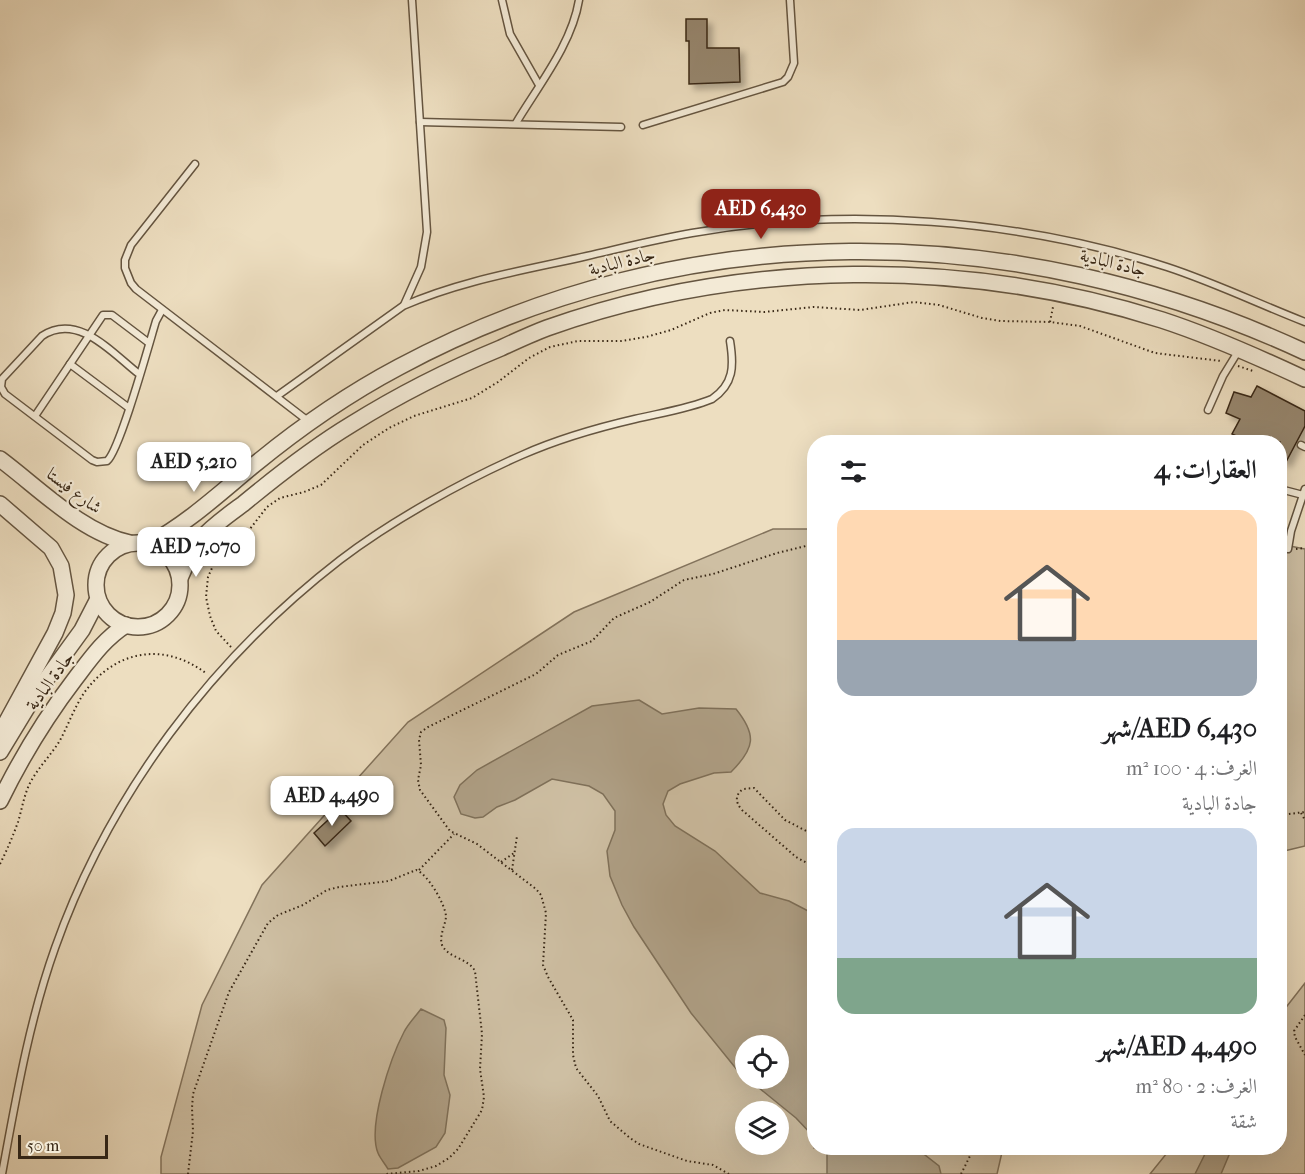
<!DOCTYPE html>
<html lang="ar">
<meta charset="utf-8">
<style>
body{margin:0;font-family:"IM FELL French Canon",Amiri,serif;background:#f2f2f2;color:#202124;direction:rtl;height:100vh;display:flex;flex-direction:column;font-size:22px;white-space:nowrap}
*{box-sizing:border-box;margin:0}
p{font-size:20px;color:#757577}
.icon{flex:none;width:33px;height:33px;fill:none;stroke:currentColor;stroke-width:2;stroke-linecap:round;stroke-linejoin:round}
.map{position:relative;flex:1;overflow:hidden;direction:ltr}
.drawer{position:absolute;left:807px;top:435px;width:480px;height:720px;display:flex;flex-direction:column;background:#fff;border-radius:24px;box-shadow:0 6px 24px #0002;direction:rtl}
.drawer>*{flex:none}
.fabs{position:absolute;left:735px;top:1035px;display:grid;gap:12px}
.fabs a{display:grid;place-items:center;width:54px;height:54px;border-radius:50%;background:#fff;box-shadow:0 6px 24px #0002;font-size:30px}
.scale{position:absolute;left:18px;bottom:15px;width:90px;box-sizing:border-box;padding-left:6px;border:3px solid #382715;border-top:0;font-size:16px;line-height:21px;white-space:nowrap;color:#382715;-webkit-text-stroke:4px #f3ead6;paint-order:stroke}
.price{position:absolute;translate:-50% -51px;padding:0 14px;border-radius:12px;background:#fff;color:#222;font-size:20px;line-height:39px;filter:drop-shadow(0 2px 3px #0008)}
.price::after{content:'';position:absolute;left:50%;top:36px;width:18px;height:14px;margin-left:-9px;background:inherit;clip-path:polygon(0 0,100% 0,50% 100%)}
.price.selected{background:#8f2418;color:#fff}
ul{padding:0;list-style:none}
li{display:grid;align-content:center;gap:12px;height:318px;padding:0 30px}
li span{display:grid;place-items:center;height:186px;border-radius:18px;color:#555}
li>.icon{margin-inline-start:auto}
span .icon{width:108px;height:108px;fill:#fffc;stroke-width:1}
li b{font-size:26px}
h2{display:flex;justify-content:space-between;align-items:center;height:72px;padding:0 30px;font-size:26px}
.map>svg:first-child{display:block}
.green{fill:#cebfa3;stroke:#83735c;stroke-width:1.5;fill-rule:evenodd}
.water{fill:#afa086;stroke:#7f7059;stroke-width:1.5}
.building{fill:#96866e;stroke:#382715;stroke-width:1.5;filter:url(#shadow)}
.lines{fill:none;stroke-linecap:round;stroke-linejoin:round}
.service-casing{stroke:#655540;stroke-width:9}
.tertiary-casing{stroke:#655540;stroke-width:18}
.path{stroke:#382715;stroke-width:2;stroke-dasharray:1.5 3;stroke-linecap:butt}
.service{stroke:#f3ead6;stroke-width:6}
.tertiary{stroke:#f3ead6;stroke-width:15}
.labels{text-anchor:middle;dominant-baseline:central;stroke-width:4.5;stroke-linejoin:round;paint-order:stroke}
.street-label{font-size:18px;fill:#382715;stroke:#f3ead6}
</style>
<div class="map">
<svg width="1305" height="1174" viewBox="0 0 1305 1174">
<defs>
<filter id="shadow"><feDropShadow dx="5" dy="5" stdDeviation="3" flood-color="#0004"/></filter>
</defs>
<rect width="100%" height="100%" fill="#eddec0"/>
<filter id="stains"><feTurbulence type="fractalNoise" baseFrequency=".00333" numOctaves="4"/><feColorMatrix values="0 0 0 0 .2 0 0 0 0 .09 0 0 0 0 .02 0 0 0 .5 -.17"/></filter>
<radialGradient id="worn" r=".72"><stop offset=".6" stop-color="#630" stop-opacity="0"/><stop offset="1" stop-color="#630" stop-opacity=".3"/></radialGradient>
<g class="green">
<path d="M773 529H814V1148H1003L997 1174H161V1157L202 1005 262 885 408 722 574 612ZM746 1046H778V1078H746ZM746 1112H778V1144H746Z"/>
<polygon points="1280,544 1305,549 1305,846 1280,852"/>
<polygon points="1305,983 1305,1174 1150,1174 1171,1148 1280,1148 1280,1015"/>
</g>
<g class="water">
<path d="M639 700 662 714 699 708 736 709C757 735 755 748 731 772L714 773 680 784 668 791 663 804 666 815 675 826 715 851 760 893 789 901 814 914V1137L796 1118 748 1079 778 1078V1046H746L745 1077 738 1071 691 1013 634 927 622 905 610 876 607 851 615 830V811L603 794 589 786 552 779 515 800 497 807 483 817 475 818 461 814 454 797 460 785 477 770 592 706Z"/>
<path d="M421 1009 444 1020 446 1028 444 1075 450 1095 445 1133 436 1147 398 1168 388 1169C385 1164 380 1158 378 1153 367 1126 391 1057 404 1032 408 1024 415 1017 421 1009Z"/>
<polygon points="825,1148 916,1148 939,1166 941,1174 827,1174 827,1149"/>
<polygon points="1208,1148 1226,1148 1229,1155 1221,1174 1195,1174"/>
</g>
<g class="building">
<polygon points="686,19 707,19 707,48 739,48 740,82 689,84 689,41 686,41"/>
<polygon points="1257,386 1305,411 1305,426 1286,462 1280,458 1280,442 1249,442 1232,434 1240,419 1226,413 1234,392 1251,397"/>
<polygon points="340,809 351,821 325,846 314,833"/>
</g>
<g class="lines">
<g class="service-casing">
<g id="service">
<polyline points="502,0 510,34 539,85"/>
<polyline points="420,122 621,127"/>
<path d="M516 123C538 86 572 44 579 0"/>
<polyline points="643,125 783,82 788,77 794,63 790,0"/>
<polyline points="195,164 131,245 125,260 125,268 131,283 136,289 308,421"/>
<polyline points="404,305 421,267 427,232 412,0"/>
<polyline points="70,364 129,408"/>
<path d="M139 374C112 353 78 312 42 336L2 379 1 387 5 394 92 460 97 462 107 461C120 450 149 344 156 321L162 310"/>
<path d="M277 396 403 306C462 280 526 270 587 256 622 248 657 239 692 233 845 206 1019 219 1167 267 1213 282 1259 304 1305 322"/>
<polyline points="1208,410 1223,376 1239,350"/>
<polyline points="35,416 103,315 112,315 149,343"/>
<polyline points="1301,445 1305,447"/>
<polyline points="1280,489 1303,495"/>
<polyline points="1288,549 1291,531 1305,489"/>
<path d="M2 1174C16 1098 29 1021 55 948 109 795 212 659 340 560 391 521 463 481 522 455 558 439 596 428 635 419 660 413 688 409 712 399 734 384 734 366 730 341"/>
</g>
</g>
<g class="tertiary-casing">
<g id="tertiary">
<path d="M0 459C39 488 82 533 130 543"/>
<polyline points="0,504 51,548 61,566 66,595 63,613 55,633 0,734"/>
<circle cx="138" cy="585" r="42"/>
<path d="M149 544C188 523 220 493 254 465 299 428 348 394 399 367 684 214 1015 217 1305 352"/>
<path d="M180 578C186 565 191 551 200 540 212 526 228 515 243 504 278 475 314 447 352 424 400 394 450 369 501 348 516 341 531 334 547 328 742 259 964 257 1162 320 1211 336 1258 357 1305 379"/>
<polyline points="0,752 34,696 82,630 98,599"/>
<path d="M0 801C21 758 46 717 75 679 91 658 104 639 126 625"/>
</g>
</g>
<g class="path">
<polyline points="1050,322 1053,307"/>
<polyline points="1238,366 1253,371"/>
<polyline points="1296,549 1305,548"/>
<polyline points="231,647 216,631 210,616 206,597 208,577 216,559 223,551 246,534 267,507 280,498 304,492 321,485 363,445 389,428 414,416 472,398 498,382 529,358 550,347 578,341 621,341 646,337 671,330 710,313 725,310 764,312 814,307 860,310 914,302 939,305 982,318 1001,321 1050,322 1080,326 1155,353 1221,361"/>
<polyline points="1301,813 1305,820"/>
<polyline points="1280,815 1305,812"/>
<path d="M814 835 785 820 754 788 743 789C735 795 735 802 742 810L796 857 814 867"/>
<polyline points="501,862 514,853"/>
<path d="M0 864C7 850 13 836 18 822 22 809 24 795 30 783 38 768 50 756 59 742 68 726 74 708 84 693 115 650 164 641 207 674"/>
<polyline points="419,870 454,834"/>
<polyline points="512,870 517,836"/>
<polyline points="1305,1015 1294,1031 1295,1037 1305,1055"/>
<path d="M188 1174 193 1131 192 1108 193 1094 229 992 268 923 278 915 303 905 327 890 339 887 389 881 416 870C427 873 446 905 446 917 445 926 439 936 442 945 448 958 468 958 475 971L482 1034 480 1069 484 1097 482 1110 458 1149 449 1158 436 1166 419 1171 386 1174"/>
<polyline points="729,1174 713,1165 687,1161 639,1144 630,1138 610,1121 598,1096 576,1068 573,1055 573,1020 548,977 543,965 546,913 541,895 536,889 477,844 450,831 420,790 418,780 421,765 419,740 421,732 428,727 536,674 558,655 592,641 614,618 650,602 684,580 713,574 777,553 814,544"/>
<polyline points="961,1174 974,1148"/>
</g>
<use href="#service" class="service"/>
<use href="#tertiary" class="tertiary"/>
</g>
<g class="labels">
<g class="street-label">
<text transform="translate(622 262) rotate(-14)">جادة البادية</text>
<text transform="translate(1113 263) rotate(14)">جادة البادية</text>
<text transform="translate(74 491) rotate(37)">شارع فيستا</text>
<text transform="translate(50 681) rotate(-54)">جادة البادية</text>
</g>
</g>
<rect width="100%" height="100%" filter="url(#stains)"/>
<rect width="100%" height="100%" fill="url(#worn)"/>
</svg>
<div class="fabs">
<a><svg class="icon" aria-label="locate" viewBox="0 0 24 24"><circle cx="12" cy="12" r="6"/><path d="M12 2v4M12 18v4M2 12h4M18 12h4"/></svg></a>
<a><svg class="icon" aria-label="layers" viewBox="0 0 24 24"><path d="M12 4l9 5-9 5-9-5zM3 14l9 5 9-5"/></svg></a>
</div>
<div class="scale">50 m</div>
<b class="price selected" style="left:761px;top:240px">AED 6,430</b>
<b class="price" style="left:194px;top:493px">AED 5,210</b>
<b class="price" style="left:196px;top:578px">AED 7,070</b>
<b class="price" style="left:332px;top:827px">AED 4,490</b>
<section class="drawer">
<h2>العقارات: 4<svg class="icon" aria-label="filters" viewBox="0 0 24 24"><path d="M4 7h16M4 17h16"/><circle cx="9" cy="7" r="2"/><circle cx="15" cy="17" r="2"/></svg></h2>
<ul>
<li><span style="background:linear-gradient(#ffd9b3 70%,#9aa5b1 0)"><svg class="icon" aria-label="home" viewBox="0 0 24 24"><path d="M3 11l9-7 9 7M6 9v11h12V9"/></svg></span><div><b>AED 6,430/شهر</b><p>الغرف: 4 · 100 m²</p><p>جادة البادية</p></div></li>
<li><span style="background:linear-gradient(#c9d6e8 70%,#7fa58c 0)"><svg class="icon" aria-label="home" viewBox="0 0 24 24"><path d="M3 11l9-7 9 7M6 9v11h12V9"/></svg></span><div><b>AED 4,490/شهر</b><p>الغرف: 2 · 80 m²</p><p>شقة</p></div></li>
</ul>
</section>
</div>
